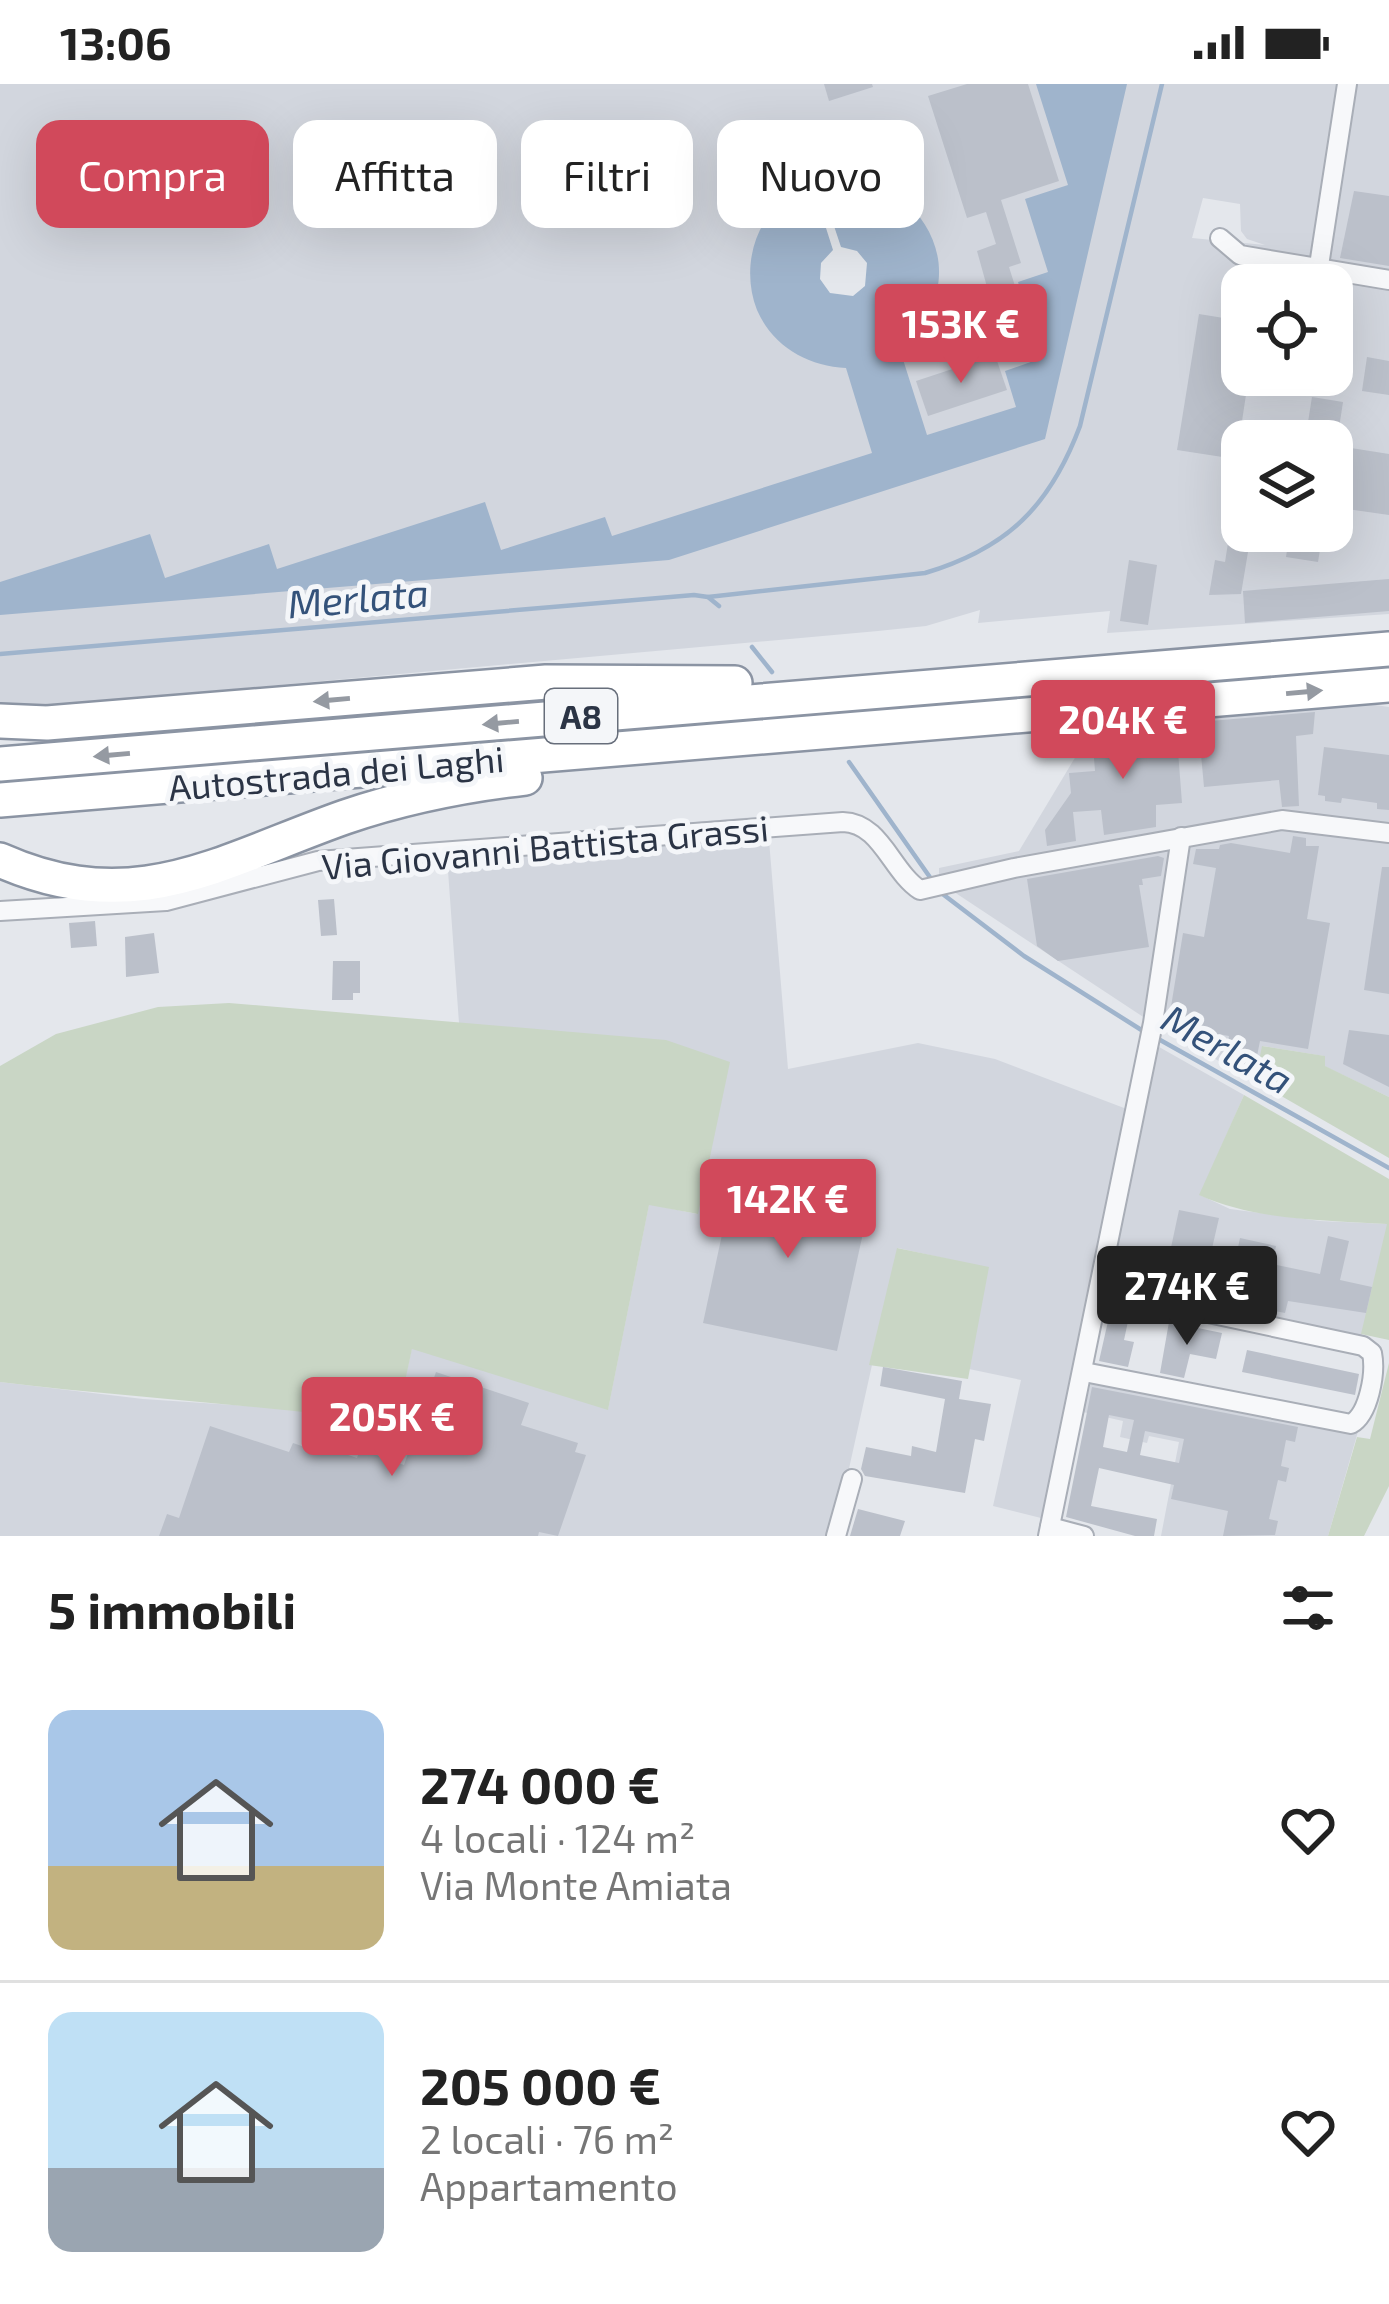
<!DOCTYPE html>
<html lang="it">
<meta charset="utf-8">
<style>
body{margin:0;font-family:"Exo 2",sans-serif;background:#f2f2f2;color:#222;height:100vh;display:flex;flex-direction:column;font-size:45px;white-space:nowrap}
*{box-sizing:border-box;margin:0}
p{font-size:39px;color:#767676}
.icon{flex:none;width:66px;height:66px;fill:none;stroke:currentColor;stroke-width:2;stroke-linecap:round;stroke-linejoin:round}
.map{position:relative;height:1452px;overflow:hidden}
.drawer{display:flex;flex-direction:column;background:#fff;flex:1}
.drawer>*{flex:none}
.hud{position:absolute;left:36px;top:36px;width:1317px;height:108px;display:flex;gap:24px}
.buttons{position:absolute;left:1221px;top:180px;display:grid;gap:24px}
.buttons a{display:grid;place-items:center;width:132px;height:132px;border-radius:24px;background:#fff;box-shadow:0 12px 48px #0002;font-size:60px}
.price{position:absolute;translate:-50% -102px;padding:0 27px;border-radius:12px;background:#d1495b;color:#fff;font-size:39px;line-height:78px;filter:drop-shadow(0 3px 6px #0008)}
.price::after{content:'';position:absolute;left:50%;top:72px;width:36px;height:27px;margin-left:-18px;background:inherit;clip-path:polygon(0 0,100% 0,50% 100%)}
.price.active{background:#222;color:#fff}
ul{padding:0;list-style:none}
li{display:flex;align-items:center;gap:36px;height:300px;padding:0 48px}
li+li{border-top:3px solid #e0e0e0}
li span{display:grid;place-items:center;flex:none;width:336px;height:240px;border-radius:24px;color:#555}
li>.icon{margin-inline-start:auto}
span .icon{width:144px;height:144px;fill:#fffc;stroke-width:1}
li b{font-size:51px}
h2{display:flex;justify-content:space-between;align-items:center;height:144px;padding:0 48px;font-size:51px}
.pill{padding:0 42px;border-radius:24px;background:#fff;box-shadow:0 12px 48px #0002;font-size:42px;line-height:108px}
.pill.active{background:#d1495b;color:#fff}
.status{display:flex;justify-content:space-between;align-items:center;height:84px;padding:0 60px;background:#fff;direction:ltr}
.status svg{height:33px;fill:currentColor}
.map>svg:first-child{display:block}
.built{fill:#d2d6de;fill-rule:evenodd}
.green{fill:#c9d6c5}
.water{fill:#9fb4cc}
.pier{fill:#e4e7ec}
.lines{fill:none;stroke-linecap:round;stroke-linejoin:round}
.stream{stroke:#9fb4cc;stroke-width:4.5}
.building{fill:#bbc0ca;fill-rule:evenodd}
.street-casing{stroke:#a9aeb7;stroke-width:22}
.highway-casing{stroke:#8b94a3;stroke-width:38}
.street{stroke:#f7f8fa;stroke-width:18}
.highway{stroke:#fff;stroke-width:33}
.oneway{fill:#959aa2}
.labels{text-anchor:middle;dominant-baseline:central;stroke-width:10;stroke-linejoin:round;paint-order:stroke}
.shield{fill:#f4f6f9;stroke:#676e7b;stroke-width:3}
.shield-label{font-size:33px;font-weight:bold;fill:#2b3445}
.street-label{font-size:36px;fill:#2b3445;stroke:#f4f6f9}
.water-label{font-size:39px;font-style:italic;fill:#34527a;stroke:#f4f6f9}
</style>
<div class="status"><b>13:06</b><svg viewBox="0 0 49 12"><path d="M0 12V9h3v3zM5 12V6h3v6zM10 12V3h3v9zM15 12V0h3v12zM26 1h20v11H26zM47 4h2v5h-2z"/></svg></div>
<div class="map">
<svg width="1389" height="1452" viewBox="0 0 1389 1452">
<rect width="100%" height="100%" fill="#e4e7ec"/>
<g class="built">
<path d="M0 0H1389V530L1107 549 1110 527 978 539 980 526 926 542 878 547 0 626ZM1203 114 1240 120 1241 147 1247 155 1265 161 1192 154ZM1242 201H1332V291H1242ZM1242 357H1332V447H1242Z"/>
<polygon points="1355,618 1389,623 1389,1013 1324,982 1324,972 1263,962 1255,997 1163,946 939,798 939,784 1019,767 1094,642"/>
<polygon points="767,732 788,985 918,959 995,975 1132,1027 1045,1435 993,1422 1021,1296 969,1285 988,1184 898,1164 844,1407 829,1452 0,1452 0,1298 143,1315 295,1325 395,1339 412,1264 608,1325 649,1120 697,1130 501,944 459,939 446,759"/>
<polygon points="1152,959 1244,1011 1200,1111 1230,1125 1320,1137 1388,1140 1360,1258 1112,1197"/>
<polygon points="1092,1295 1359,1344 1328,1452 1161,1452 1179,1358 1149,1352 1147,1359 1120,1353 1123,1337 1083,1328"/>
</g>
<g class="green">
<path d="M229 919 666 956 730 978 698 1130 649 1121 608 1326 412 1265 396 1339C264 1321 132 1314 0 1298V982L56 950 158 923Z"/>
<polygon points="1262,962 1325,972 1325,982 1389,1013 1389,1074 1255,997"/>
<path d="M1244 1011 1389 1095V1256L1361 1250 1387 1140C1324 1136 1257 1137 1199 1111Z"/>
<polygon points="897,1164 989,1183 968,1295 869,1281"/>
<polygon points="1389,1279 1389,1402 1364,1452 1328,1452 1357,1353 1370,1355"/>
</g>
<path class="water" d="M1036 0H1127L1045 355 669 476 0 531V498L150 450 165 494 269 460 277 485 485 418 501 466 605 433 612 452 872 369 846 284C808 282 773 263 757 226 746 198 748 164 765 137 841 21 1017 158 900 266L927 351 1016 323 1005 287 1042 274 1018 198 1048 188 1025 115 1068 101Z"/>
<polygon class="pier" points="819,97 841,163 857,167 867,179 865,202 853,212 830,209 820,195 821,179 833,166 812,100"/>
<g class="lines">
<g class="stream">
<path d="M708 513 925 489C1008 464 1050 422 1080 342L1162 0"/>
<polyline points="752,563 772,588"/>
<polyline points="0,570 694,511 708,513 719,522"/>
<polyline points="849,678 934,799"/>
<polyline points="940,808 1024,872 1143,947"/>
<polyline points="1153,952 1389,1084"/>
</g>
</g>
<g class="building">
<polygon points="824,0 872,0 873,3 829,17"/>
<polygon points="967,0 1028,0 1059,97 1001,116 1021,179 1009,183 1026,237 999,246 977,167 996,160 986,128 967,134 928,12"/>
<polygon points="1354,107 1389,112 1389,182 1340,174"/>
<polygon points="1199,230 1242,237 1242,291 1249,291 1239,357 1242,357 1242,376 1177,366"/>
<polygon points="995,271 1007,306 928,332 916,297"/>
<polygon points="1367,273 1389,277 1389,311 1362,307"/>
<polygon points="1312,313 1343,318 1337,357 1305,357"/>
<polygon points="1332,361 1389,370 1389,431 1340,424 1342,408 1332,407"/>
<polygon points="1290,447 1323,447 1318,478 1286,473"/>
<polygon points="1228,459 1249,462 1241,510 1209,511 1215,476 1225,478"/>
<polygon points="1129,476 1157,481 1148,541 1120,537"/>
<polygon points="1389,495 1389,527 1245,539 1243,507"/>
<polygon points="1315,628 1313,650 1296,652 1299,722 1282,723 1279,696 1204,703 1198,638"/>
<polygon points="1176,641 1182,719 1156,721 1156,743 1104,751 1101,726 1073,728 1076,757 1047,762 1045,746 1071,709 1069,689 1095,687 1092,648"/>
<polygon points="1324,663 1389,671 1389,726 1377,725 1377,719 1342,714 1341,719 1325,717 1325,712 1318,711"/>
<polygon points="1293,752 1306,754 1306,762 1319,762 1307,835 1330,839 1308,965 1260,957 1253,992 1225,977 1229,952 1168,941 1183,849 1204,853 1216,784 1193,780 1196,765 1219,765 1220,761 1231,759 1290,769"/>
<polygon points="1158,772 1164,774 1161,792 1142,795 1143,801 1139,801 1149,863 1058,877 1037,862 1027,795"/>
<polygon points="1382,783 1389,783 1389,910 1364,906"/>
<polygon points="334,815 337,851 321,852 318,816"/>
<polygon points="95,837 97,862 71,864 69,839"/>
<polygon points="154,849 159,889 126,893 125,853"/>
<polygon points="333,877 360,877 360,909 353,909 353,916 332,916"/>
<polygon points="1349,946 1389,951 1389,1003 1343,980"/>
<polygon points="747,1086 871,1113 837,1267 703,1239 726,1132 736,1134"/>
<polygon points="1179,1126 1219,1134 1205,1195 1230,1201 1240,1154 1276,1162 1272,1180 1320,1190 1328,1152 1349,1157 1340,1196 1372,1203 1366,1229 1288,1217 1285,1229 1148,1202 1152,1184 1166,1187"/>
<polygon points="1111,1224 1130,1228 1124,1256 1134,1258 1128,1283 1099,1277"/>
<polygon points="1169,1238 1222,1249 1216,1275 1190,1270 1184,1294 1160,1289"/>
<polygon points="1247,1266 1359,1290 1355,1311 1242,1288"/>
<polygon points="883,1283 962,1297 959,1315 991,1320 984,1357 975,1355 965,1409 865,1392 861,1385 866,1363 911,1372 912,1362 936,1368 945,1315 880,1302"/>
<polygon points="436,1288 529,1319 521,1341 578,1359 575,1368 586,1371 558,1452 539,1448 538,1452 159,1452 167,1430 179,1434 210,1342 289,1368 293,1359 316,1367 319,1361 357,1374 360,1365 404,1381"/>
<path d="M1092 1303 1298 1343 1295 1358 1286 1356 1281 1382 1289 1384 1286 1398 1278 1396 1269 1435 1278 1437 1275 1451 1223 1452 1228 1427 1171 1415 1174 1401 1099 1384 1091 1422 1157 1435 1154 1452H1135L1066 1433ZM1109 1331 1134 1336 1127 1368 1103 1363ZM1145 1347 1184 1355 1179 1379 1140 1371Z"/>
<polygon points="858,1425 905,1437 900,1452 850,1452"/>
</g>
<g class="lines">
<g class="street-casing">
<g id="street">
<polyline points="1220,154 1240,171 1389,196"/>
<polyline points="1316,201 1347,0"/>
<path d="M0 827 166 817 318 777 843 738C881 739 891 787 920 806L1014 784 1282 736 1389 749"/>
<path d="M1084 1288 1351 1340C1369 1330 1376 1289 1372 1269L1363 1262 1100 1206"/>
<polyline points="1050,1443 1084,1452"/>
<polyline points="836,1452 852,1395"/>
<polyline points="1048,1452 1153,939 1181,753"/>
</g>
</g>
<g class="highway-casing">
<g id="highway">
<polyline points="0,637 47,639 546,598 735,599"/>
<polyline points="0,680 1389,565"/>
<polyline points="0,716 1389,601"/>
<path d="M0 776C135 836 220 777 345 733 403 713 464 701 525 694"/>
</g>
</g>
<use href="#street" class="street"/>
<use href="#highway" class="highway"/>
</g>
<defs><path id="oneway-solid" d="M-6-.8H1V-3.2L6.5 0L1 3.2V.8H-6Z" transform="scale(3)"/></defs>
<g class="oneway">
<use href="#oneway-solid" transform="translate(1304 608) rotate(-5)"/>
<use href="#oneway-solid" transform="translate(332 616) rotate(175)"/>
<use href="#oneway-solid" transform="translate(501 639) rotate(175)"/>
<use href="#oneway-solid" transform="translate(112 671) rotate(175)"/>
</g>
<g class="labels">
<rect class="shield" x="545" y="605" width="72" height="54" rx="9"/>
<g class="shield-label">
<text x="581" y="632">A8</text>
</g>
<g class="street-label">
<text transform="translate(336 688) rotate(-5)">Autostrada dei Laghi</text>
<text transform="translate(545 762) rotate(-5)">Via Giovanni Battista Grassi</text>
</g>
<g class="water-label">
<text transform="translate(358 513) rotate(-5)">Merlata</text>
<text transform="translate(1228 964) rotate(29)">Merlata</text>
</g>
</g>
</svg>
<div class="buttons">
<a><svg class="icon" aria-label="locate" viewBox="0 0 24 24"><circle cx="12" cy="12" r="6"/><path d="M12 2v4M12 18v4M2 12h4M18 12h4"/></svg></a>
<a><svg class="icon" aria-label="layers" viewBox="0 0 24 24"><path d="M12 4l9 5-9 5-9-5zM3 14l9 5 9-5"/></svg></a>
</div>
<b class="price" style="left:961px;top:302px">153K €</b>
<b class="price" style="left:1123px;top:698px">204K €</b>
<b class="price" style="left:788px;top:1177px">142K €</b>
<b class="price active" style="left:1187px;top:1264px">274K €</b>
<b class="price" style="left:392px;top:1395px">205K €</b>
<div class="hud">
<a class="pill active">Compra</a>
<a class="pill">Affitta</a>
<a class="pill">Filtri</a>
<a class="pill">Nuovo</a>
</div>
</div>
<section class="drawer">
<h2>5 immobili<svg class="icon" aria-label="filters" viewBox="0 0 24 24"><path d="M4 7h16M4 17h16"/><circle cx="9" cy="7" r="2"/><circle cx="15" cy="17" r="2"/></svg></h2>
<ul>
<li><span style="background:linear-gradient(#a9c7e8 65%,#c2b280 0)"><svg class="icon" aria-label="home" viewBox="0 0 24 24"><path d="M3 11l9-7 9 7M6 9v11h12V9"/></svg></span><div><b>274 000 €</b><p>4 locali · 124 m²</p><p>Via Monte Amiata</p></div><svg class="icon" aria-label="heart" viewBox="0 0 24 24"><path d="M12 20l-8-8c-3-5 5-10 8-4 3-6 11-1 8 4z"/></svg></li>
<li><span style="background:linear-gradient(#bfe0f5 65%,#9aa5b1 0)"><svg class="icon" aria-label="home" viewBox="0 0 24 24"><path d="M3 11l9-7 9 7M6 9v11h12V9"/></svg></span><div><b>205 000 €</b><p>2 locali · 76 m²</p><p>Appartamento</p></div><svg class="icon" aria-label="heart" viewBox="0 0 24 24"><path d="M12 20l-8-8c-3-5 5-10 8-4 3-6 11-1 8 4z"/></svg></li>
</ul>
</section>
